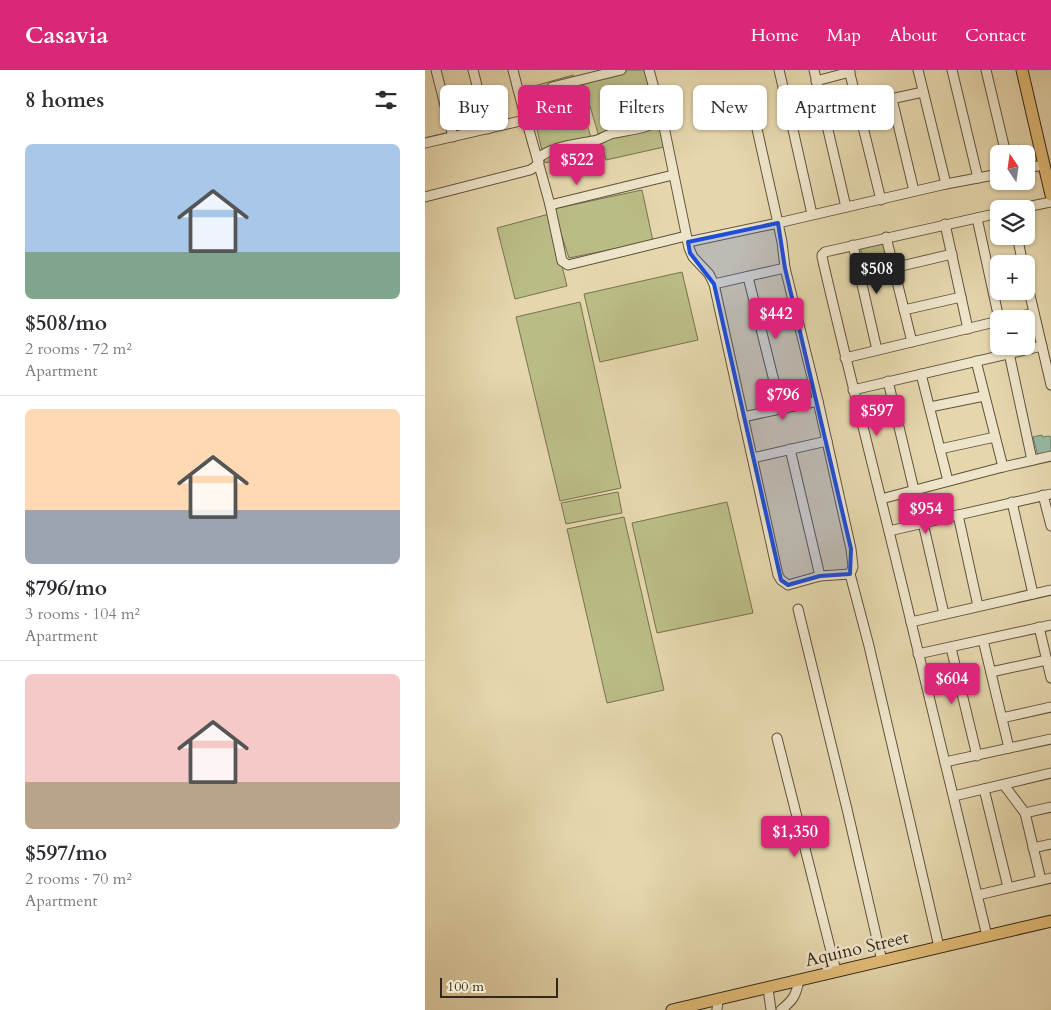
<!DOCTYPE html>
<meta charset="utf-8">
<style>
body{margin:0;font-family:Cardo,serif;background:#f7f7f7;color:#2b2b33;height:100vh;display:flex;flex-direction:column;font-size:19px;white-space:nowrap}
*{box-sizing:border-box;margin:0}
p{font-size:16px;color:#7c7c81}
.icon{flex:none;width:28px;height:28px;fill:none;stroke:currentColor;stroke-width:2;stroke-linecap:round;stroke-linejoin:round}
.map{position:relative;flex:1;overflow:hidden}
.side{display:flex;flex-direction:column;background:#fff;width:425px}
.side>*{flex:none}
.hud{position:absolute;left:15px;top:15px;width:475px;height:45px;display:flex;gap:10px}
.needle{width:32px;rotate:347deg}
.controls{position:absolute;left:565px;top:75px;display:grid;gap:10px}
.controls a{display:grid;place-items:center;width:45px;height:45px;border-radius:8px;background:#fff;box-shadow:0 1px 4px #0004;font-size:25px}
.scale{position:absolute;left:15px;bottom:12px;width:118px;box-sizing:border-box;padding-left:5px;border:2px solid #34271a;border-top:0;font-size:14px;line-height:18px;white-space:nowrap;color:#34271a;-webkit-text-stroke:4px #eee4c9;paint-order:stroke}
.price{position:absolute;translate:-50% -42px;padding:0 11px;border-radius:5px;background:#db2777;color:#fff;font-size:16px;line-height:32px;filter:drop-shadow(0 1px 2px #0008)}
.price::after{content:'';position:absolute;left:50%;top:30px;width:15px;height:11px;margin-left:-8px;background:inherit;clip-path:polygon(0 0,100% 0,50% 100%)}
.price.on{background:#222;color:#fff}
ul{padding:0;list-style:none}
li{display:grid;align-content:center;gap:10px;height:265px;padding:0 25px}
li+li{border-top:1px solid #e1e1e2}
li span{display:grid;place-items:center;height:155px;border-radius:8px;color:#555}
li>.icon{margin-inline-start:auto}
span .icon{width:90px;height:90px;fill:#fffc;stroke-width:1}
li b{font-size:21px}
h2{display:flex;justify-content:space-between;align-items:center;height:60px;padding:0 25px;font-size:21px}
.chip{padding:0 18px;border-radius:8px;background:#fff;box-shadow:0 1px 4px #0004;font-size:18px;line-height:45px}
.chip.on{background:#db2777;color:#fff}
header{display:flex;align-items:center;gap:30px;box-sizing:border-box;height:70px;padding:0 25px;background:#db2777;color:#fff}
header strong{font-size:24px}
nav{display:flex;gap:28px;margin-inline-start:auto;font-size:18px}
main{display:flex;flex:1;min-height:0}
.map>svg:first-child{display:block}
.green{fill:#babc86;stroke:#777250}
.water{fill:#97baa5;stroke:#6f7f6d}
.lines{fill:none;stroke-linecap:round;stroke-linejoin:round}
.minor-casing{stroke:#60533e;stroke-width:11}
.major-casing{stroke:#34271a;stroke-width:13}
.minor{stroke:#eee4c9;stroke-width:9}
.major{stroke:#e2bb76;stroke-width:11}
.marked{fill:#1d4ed8;fill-opacity:0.2;stroke:#1d4ed8;stroke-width:4;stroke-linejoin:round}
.labels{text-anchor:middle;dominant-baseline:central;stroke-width:5;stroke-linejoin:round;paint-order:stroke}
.street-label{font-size:18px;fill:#34271a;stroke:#eee4c9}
</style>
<header>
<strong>Casavia</strong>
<nav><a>Home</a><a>Map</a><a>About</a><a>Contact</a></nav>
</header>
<main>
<section class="side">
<h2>8 homes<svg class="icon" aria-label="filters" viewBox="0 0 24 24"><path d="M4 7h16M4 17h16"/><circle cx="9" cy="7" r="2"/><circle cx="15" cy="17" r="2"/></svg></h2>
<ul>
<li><span style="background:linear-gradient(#a9c7e8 70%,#7fa58c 0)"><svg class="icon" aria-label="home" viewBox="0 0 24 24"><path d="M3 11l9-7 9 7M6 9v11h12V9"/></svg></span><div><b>$508/mo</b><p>2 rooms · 72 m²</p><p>Apartment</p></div></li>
<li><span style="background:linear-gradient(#ffd9b3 65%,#9aa5b1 0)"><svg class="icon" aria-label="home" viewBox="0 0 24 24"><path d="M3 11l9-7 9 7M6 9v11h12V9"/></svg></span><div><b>$796/mo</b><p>3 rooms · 104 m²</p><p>Apartment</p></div></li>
<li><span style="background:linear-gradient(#f6c9c9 70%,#b9a48a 0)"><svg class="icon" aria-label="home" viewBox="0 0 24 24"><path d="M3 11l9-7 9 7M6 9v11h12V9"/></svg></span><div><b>$597/mo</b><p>2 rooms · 70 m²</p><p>Apartment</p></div></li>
</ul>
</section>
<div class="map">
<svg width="626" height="940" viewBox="0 0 626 940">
<rect width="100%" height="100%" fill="#e5d6ac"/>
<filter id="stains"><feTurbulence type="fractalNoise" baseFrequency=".004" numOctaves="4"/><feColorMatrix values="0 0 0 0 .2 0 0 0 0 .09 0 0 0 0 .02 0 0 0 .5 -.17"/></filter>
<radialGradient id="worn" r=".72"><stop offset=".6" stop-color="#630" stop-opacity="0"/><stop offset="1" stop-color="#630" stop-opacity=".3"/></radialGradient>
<g class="green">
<polygon points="177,0 220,0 239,77 181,90 156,6"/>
<polygon points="148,5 170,82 120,93 102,18"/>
<polygon points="217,120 228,171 144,188 128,139"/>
<polygon points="124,144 142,216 90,229 72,158"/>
<polygon points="460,171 468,207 444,211 435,177"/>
<polygon points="257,202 273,270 175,292 159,224"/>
<polygon points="155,232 196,418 135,431 91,247"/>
<polygon points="193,422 197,443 141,454 136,433"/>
<polygon points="302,432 328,543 232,563 207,453"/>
<polygon points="199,447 239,620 182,633 142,459"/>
</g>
<polygon class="water" points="617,365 617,367 624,366 626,367 626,383 613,386 608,367"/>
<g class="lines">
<g class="minor-casing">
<g id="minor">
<polyline points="11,0 28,67"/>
<polyline points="48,0 63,59"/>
<path d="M88 0C99 45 113 90 125 135L248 105"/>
<polyline points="224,0 237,47 264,178 268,187 284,204 289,214 353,505 356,510 363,515 395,506 425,504"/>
<polyline points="354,0 369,64 387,144"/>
<polyline points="389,0 421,137"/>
<polyline points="424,0 456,130"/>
<polyline points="493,0 521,114"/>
<polyline points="527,0 553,108"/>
<polyline points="561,0 581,84"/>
<polyline points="391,11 425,2"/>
<polyline points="127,17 196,0"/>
<polyline points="467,29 489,121"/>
<polyline points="433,36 498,22"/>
<polyline points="0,73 100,50"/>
<path d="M113 88C129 76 149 75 168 71 176 70 182 64 190 63 209 59 221 60 237 47"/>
<polyline points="601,98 619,95"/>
<polyline points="0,127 105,100 110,97 114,92"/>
<polyline points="125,135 137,191 143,195 261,166"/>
<polyline points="592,139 626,132"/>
<polyline points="552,148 574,249"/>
<polyline points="520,154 543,259"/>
<polyline points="592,166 598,194"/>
<polyline points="461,167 487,272"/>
<polyline points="263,172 353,153 332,59"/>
<polyline points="428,175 452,280"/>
<polyline points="468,198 527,184"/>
<polyline points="323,207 356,339"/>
<polyline points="601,208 626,315"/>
<polyline points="289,214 360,198"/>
<polyline points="479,240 536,227"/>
<polyline points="584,249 609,243"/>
<polyline points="584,283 607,390"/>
<polyline points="420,288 574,251"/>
<polyline points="551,291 578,397"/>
<polyline points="496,304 523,411"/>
<polyline points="463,311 489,420"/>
<polyline points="428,320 617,276"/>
<polyline points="505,337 559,326"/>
<polyline points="318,347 393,331"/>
<polyline points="365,379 395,506"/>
<polyline points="515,379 570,367"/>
<polyline points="328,388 402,371"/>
<polyline points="618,425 626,456"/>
<polyline points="456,429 578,397 626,386"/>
<polyline points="587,432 608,524"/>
<polyline points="533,445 553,536"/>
<polyline points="498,453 519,544"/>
<polyline points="464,461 533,445 626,424"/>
<polyline points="373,539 422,739 457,891"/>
<path d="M486 552C457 430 425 309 397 187V185L400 182 574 143"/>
<polyline points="614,557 626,608"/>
<polyline points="558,570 584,678"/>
<polyline points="526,578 552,686"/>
<polyline points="493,584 626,555"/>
<polyline points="566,602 622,590"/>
<polyline points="577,648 626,637"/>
<polyline points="352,668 411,901"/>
<polyline points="520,692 626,669"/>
<polyline points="579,715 600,743 616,810"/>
<polyline points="559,719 583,817"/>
<polyline points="529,726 626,703"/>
<polyline points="600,743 626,737"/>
<polyline points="608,778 626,774"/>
<polyline points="553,825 626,808"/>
<polyline points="562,866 486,552 626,520"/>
<polyline points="514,877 444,576 425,504 428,497 426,479 393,331 360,198 357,172 353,153 521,114 574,104"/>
<polyline points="343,918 346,940"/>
<polyline points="292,940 293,929"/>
<path d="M356 940C368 930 371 926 374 910"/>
</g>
</g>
<g class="major-casing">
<g id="major">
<polyline points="597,0 626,125"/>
<polyline points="247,940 626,851"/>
</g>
</g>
<use href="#minor" class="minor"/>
<use href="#major" class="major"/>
</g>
<path class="marked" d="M353 153 360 198 426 479 425 504 395 506 363 515 356 510 289 214 265 183 263 172Z"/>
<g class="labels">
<g class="street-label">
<text transform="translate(432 879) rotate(-13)">Aquino Street</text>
</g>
</g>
<rect width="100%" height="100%" filter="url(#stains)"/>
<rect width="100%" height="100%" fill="url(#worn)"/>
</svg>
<div class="controls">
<a><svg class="needle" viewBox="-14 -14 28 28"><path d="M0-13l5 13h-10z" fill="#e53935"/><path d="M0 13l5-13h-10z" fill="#7c7c81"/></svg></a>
<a><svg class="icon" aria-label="layers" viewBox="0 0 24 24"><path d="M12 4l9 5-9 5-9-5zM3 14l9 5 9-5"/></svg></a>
<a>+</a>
<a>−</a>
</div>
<div class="scale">100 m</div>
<b class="price" style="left:152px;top:116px">$522</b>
<b class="price on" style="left:452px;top:225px">$508</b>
<b class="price" style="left:351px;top:270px">$442</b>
<b class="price" style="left:358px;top:351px">$796</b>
<b class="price" style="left:452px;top:367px">$597</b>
<b class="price" style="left:501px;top:465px">$954</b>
<b class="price" style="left:527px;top:635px">$604</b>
<b class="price" style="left:370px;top:788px">$1,350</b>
<div class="hud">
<a class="chip">Buy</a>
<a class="chip on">Rent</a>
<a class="chip">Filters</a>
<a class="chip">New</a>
<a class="chip">Apartment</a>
</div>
</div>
</main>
